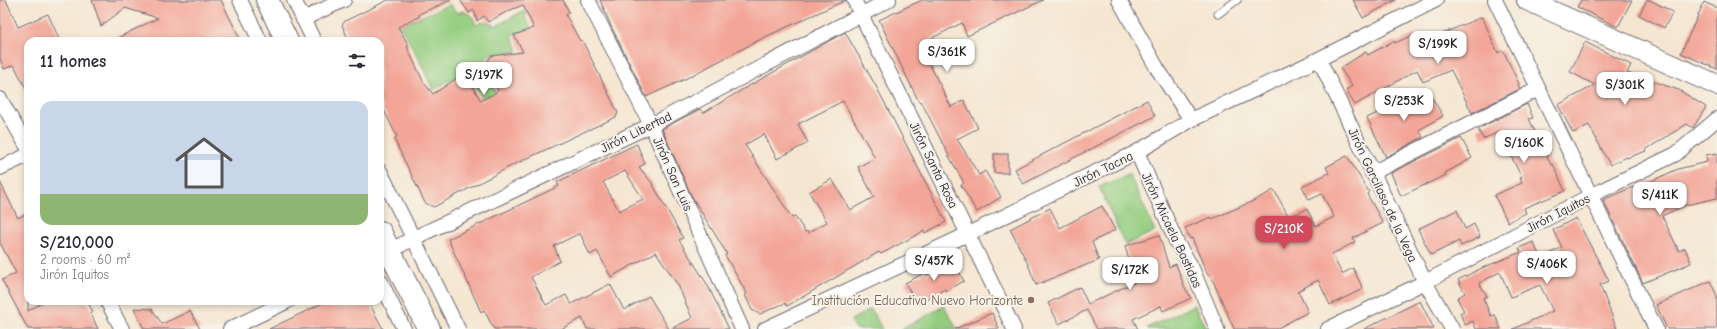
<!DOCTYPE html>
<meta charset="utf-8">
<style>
body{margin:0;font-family:"Comic Neue",sans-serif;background:#f7f7f7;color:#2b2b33;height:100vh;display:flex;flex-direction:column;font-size:15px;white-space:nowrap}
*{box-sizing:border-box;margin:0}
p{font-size:13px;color:#7c7c81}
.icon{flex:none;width:22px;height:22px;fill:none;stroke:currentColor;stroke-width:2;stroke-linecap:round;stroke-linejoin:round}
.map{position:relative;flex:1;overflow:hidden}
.side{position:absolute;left:24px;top:37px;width:360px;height:268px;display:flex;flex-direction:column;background:#fff;border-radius:12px;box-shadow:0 2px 6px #0003}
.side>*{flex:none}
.price{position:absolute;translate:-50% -34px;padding:0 9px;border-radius:8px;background:#fff;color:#222;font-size:13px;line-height:26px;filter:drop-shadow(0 1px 2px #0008)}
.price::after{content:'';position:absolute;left:50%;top:24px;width:12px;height:9px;margin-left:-6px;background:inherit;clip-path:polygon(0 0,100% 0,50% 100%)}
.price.current{background:#d1495b;color:#fff}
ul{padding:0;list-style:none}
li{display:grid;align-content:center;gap:8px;height:212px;padding:0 16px}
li+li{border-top:1px solid #e1e1e2}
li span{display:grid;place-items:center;height:124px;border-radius:12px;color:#555}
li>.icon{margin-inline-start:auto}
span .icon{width:72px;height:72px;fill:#fffc;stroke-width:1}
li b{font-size:17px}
h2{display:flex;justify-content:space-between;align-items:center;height:48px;padding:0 16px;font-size:17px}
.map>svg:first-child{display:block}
.green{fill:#94cd80;stroke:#5b785e}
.building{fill:#f3a698;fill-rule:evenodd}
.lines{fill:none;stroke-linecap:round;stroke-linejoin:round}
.lane-casing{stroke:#6c6770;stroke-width:9}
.street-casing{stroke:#6c6770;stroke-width:16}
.secondary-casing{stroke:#6c6770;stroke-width:22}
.highway-casing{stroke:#6c6770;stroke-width:24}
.lane{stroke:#fff;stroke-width:7}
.street{stroke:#fff;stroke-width:14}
.secondary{stroke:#fff;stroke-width:20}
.highway{stroke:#fff;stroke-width:22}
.education-dot{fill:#8d6e63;stroke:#f7f3e8;stroke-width:1.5}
.labels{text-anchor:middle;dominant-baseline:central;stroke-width:4;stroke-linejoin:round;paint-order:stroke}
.street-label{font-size:13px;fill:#22223b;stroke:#f7f3e8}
.education-label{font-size:13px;fill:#785e54;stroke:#f7f3e8;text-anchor:end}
</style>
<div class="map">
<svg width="1717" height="329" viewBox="0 0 1717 329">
<rect width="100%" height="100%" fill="#f7f3e8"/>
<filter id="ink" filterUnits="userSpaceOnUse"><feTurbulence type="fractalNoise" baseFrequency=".025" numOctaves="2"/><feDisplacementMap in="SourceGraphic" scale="8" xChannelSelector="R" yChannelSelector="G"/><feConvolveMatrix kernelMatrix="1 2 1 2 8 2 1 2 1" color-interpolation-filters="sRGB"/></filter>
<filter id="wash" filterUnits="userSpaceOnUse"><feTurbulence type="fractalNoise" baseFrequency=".012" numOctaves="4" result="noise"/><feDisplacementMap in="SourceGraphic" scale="16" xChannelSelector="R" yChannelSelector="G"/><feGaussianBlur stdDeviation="0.9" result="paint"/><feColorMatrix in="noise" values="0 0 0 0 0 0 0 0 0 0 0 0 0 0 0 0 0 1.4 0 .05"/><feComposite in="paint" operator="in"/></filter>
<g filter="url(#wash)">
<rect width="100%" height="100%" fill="#f5e6d1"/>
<g class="green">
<polygon points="450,4 457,13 463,11 472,16 476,25 484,21 496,26 533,6 532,12 524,15 531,28 511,35 517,47 517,51 491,54 484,61 487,74 500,102 502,120 489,95 482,98 470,75 466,70 433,90 417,55 400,26"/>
<polygon points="1129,174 1155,231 1125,245 1099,187"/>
<polygon points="1194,305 1206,329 1148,329 1147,328"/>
<polygon points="944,306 957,329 902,329"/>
<polygon points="871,309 882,329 856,329 851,320"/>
</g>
<g id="blocks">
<g class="building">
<polygon points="0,0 6,0 18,27 48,14 60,41 28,41 28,93 14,65 4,69 0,59"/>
<polygon points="92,0 221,0 241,41 111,41 158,18 125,8 101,26"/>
<polygon points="388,0 451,0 419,14 420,16 398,27 409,46 407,47 424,83 433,94 465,73 481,101 498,91 486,64 491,56 523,52 514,35 534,28 523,5 508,11 488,22 484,16 477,21 474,10 469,13 460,0 563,0 569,12 566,15 580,41 582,40 618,113 616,117 513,165 434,207 425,203 394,139 397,137 380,102 380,41 349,41 342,25 345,21"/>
<polygon points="600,0 846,0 763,38 685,79 646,97 611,26"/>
<polygon points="922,0 1043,0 967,36 962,23 928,40 929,43 921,47 951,107 964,100 978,128 957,139 979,175 985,171 1001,197 977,212 961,185 964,183 950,158 921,101 919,102 879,20"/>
<polygon points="1353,0 1396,0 1363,18"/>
<polygon points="1581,0 1632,0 1618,27 1577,7"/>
<polygon points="1647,0 1650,0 1673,12 1664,28 1639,15"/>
<polygon points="1704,2 1717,8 1717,69 1681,53"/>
<polygon points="1482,17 1498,53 1503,50 1519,84 1518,85 1520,89 1472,113 1451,70 1423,82 1417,70 1355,105 1346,90 1352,86 1340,68 1366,52 1368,55 1394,41 1395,43 1415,34 1420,43"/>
<path d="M845 32 877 88 946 222 925 233 924 231 881 254 879 252 787 306 785 303 760 314 752 310 745 295 747 294 725 255 727 254 691 195 662 129 700 109 703 113 740 91ZM843 101 875 158 858 167 874 197 850 210 832 179 809 192 827 222 808 233 807 231 805 232 795 216 792 218 745 145 764 134 777 159 808 143 798 124Z"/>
<polygon points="1585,42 1631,65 1627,73 1679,90 1706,107 1693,128 1687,124 1645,150 1646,151 1627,158 1627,157 1610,165 1589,125 1573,133 1558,105 1595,85 1570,72"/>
<polygon points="1427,89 1443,116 1419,130 1423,137 1386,157 1367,118 1405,100 1406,101"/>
<polygon points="1147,100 1155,116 1023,184 1015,169"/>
<polygon points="1527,104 1533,118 1529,119 1551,165 1553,164 1565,191 1524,208 1526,213 1508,222 1494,195 1522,183 1520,178 1522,178 1511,156 1513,155 1501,131 1483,139 1478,129"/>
<polygon points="1461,138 1472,158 1445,173 1446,175 1401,196 1391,173"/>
<path d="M637 144 645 164 639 167 652 183 683 238 679 240 707 284 729 329H671L692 318 678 285 656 252 611 277 597 251 590 255 580 233 554 246 560 261 531 277 546 305 566 295 571 304 610 284 624 310 649 296 669 329H587L582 318 561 329H494L484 310 481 312 448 239 559 186 557 182ZM625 171 643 199 619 211 603 182Z"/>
<polygon points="1717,153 1717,198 1686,205 1662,216 1679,251 1685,248 1691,263 1643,283 1603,200 1633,187 1634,189 1678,169 1707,162 1706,155"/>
<rect x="994" y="154" width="14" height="19"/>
<polygon points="1347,156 1369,192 1367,194 1383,223 1353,238 1355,242 1332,254 1342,274 1353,268 1363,289 1330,305 1318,280 1298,291 1308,312 1276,329 1234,329 1210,274 1208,275 1203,264 1192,238 1190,239 1185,228 1211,217 1212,219 1253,201 1274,190 1289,217 1307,209 1316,226 1334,217 1322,194 1309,200 1302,186 1329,173 1326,167"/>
<polygon points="0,182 18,218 28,213 28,311 45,301 87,301 93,312 91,314 98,329 28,329 2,280 16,273 0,243"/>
<polygon points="1102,206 1115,230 1092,242 1099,260 1036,285 1028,264 1010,229 1050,208 1060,228"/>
<polygon points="1457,210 1465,229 1474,224 1480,237 1461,246 1459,241 1431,255 1418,229"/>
<polygon points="1576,218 1609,281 1600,285 1617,329 1513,329 1553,311 1540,285 1511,297 1500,272 1479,283 1487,296 1483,298 1491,316 1495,315 1501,329 1476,329 1473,321 1465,325 1460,313 1464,311 1457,298 1465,293 1458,280 1482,268 1521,252 1519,248 1533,242 1541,258 1562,247 1553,230"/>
<polygon points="1159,235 1169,267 1176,264 1184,286 1191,298 1163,311 1161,306 1133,319 1138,329 1097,329 1087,310 1059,324 1048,303 1080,287 1088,304 1135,282 1125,246"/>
<polygon points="953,261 964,281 946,291 945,289 917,304 905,283 926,272 927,275"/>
<polygon points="1710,281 1717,296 1717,329 1667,329 1656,305"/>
<polygon points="327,301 368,301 383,329 269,329"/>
<polygon points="1420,301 1434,329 1364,329"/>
<polygon points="134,308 152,309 162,324 190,311 200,329 144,329"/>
<polygon points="992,313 999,329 955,329"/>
</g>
</g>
</g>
<g filter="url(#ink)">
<use href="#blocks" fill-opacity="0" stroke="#6c6770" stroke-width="1"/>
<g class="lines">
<g class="lane-casing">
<polyline id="lane" points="1218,14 1237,0"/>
</g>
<g class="street-casing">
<g id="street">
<polyline points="240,0 260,41"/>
<polyline points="294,0 314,41"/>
<polyline points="588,0 651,125 742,329"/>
<polyline points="854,0 1014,329"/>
<polyline points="1119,0 1157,68 1191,120"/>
<polyline points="1495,0 1656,329"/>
<polyline points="303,19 344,0"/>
<polyline points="1319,59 1425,282 1452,329"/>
<polyline points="0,99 28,148"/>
<polyline points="1137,152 1177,243 1191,266 1217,329"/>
<polyline points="0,168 28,155"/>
<polyline points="380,171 458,329"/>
<polyline points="1372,173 1538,89"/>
<polyline points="380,256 414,238 651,125 889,0"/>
<polyline points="380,280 404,329"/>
<polyline points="107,301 122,329"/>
<polyline points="230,329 288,301"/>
<polyline points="765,329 968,234 1137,152 1191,120 1319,59 1436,0"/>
<polyline points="1328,329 1425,282 1590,196 1676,154 1717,119"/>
</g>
</g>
<g class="secondary-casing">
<polyline id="secondary" points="1527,0 1717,85"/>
</g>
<g class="highway-casing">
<g id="highway">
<polyline points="267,0 287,41"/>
<polyline points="380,232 429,329"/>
</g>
</g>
<use href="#lane" class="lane"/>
<use href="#street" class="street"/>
<use href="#secondary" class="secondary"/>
<use href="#highway" class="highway"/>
</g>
</g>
<circle class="education-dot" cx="1031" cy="300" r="4"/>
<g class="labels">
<g class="street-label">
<text transform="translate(636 132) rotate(-26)">Jirón Libertad</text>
<text transform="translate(934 165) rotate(64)">Jirón Santa Rosa</text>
<text transform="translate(1103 169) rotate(-26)">Jirón Tacna</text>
<text transform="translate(673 174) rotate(66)">Jirón San Luis</text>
<text transform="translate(1383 195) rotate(65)">Jirón Garcilaso de la Vega</text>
<text transform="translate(1558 213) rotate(-27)">Jirón Iquitos</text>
<text transform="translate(1172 230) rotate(65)">Jirón Micaela Bastidas</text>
</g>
<g class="education-label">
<text x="1023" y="300">Institución Educativa Nuevo Horizonte</text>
</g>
</g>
</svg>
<b class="price" style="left:1438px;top:65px">S/199K</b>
<b class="price" style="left:947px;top:73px">S/361K</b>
<b class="price" style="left:484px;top:96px">S/197K</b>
<b class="price" style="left:1625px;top:106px">S/301K</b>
<b class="price" style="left:1404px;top:122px">S/253K</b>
<b class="price" style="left:1524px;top:164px">S/160K</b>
<b class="price" style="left:1660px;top:216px">S/411K</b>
<b class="price current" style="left:1284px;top:250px">S/210K</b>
<b class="price" style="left:934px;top:282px">S/457K</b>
<b class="price" style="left:1547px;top:285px">S/406K</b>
<b class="price" style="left:1130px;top:291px">S/172K</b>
<section class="side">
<h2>11 homes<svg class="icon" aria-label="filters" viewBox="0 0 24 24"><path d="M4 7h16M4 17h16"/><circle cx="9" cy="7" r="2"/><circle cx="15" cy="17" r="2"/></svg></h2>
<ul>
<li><span style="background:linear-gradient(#c9d6e8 75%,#8fb573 0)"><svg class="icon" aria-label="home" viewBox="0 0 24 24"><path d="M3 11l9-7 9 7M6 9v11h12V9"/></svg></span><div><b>S/210,000</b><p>2 rooms · 60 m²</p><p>Jirón Iquitos</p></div></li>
</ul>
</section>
</div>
